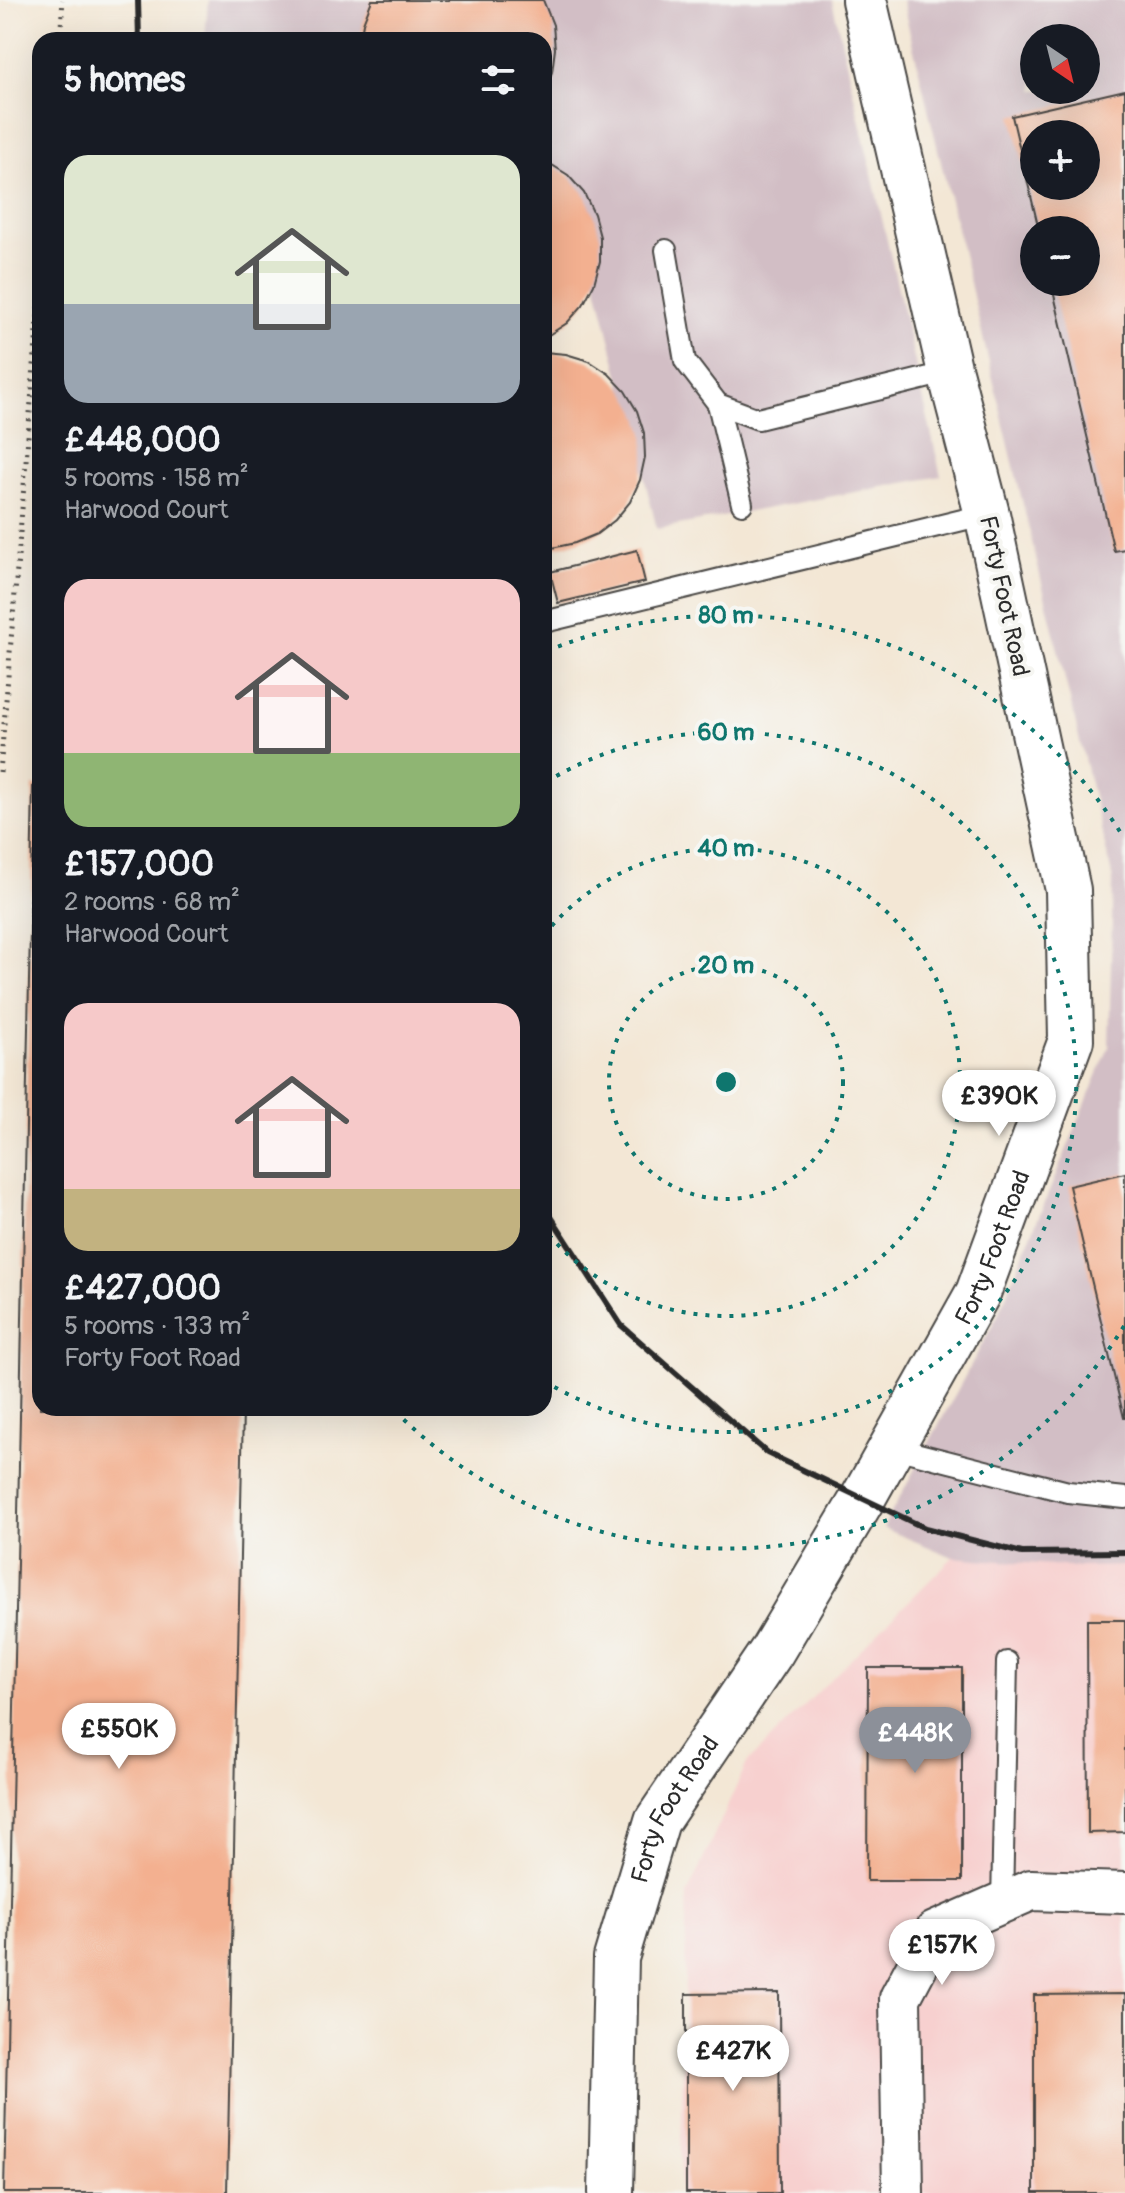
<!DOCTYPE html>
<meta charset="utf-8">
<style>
body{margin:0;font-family:Pangolin,sans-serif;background:#242831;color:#f1f3f6;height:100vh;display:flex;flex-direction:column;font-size:30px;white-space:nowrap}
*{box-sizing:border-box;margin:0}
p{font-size:26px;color:#9ea1a6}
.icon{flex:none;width:44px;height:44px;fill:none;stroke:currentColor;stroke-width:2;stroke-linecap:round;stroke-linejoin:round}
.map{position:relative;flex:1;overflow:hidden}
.details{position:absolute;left:32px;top:32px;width:520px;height:1384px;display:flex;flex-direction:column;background:#171b24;border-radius:24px;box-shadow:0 8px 32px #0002}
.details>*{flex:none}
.needle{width:52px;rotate:145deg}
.fabs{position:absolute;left:1020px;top:24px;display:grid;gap:16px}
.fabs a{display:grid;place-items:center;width:80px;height:80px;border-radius:50%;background:#171b24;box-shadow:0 8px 32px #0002;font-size:40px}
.price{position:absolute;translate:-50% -68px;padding:0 18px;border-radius:28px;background:#fff;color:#222;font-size:26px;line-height:52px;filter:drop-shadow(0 2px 4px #0008)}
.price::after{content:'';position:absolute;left:50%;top:48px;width:24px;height:18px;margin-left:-12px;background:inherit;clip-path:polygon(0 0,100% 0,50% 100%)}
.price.selected{background:#8c9099;color:#fff}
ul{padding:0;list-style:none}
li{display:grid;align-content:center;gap:16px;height:424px;padding:0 32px}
li span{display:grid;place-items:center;height:248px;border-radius:24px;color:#555}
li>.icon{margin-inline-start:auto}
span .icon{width:144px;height:144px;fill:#fffc;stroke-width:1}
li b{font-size:34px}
h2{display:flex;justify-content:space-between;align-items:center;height:96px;padding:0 32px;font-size:34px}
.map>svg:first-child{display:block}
.built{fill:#f7d0cf}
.industrial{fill:#d2bec5;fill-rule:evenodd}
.building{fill:#f3b090;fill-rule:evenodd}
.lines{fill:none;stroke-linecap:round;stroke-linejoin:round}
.service-casing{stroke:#494744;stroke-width:24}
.minor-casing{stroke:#494744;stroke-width:44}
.tertiary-casing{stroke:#494744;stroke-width:48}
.path{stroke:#494744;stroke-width:5;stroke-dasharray:2 6;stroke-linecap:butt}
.service{stroke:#fff;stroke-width:20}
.minor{stroke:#fff;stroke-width:40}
.tertiary{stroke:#fff;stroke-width:44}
.rail{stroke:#2b2b2b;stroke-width:6}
.ring{fill:none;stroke:#0f766e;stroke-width:4;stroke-dasharray:4 8}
.labels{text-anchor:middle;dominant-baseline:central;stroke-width:8;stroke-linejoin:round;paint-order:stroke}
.street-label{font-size:24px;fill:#2b2b2b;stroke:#f6f6f2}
.centre{fill:#0f766e;stroke:#f6f6f2;stroke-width:4}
.ring-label{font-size:24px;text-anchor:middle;font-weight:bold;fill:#0f766e;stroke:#f6f6f2;stroke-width:8;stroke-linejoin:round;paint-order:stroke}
</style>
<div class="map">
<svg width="1125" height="2193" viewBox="0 0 1125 2193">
<rect width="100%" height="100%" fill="#f6f6f2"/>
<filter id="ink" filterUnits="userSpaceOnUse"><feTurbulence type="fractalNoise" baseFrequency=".0125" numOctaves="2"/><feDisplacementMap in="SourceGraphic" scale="16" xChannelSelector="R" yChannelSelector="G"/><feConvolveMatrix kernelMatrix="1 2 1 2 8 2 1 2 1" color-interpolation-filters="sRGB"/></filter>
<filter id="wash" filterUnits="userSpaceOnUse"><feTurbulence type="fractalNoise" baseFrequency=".006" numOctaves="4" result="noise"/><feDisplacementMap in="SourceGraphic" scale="32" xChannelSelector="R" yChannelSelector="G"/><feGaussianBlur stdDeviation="1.8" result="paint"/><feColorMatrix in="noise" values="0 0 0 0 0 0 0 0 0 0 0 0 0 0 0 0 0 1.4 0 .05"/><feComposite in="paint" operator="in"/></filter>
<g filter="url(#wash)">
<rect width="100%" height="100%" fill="#f3e7d5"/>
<polygon class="built" points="953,1557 1125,1557 1125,2193 680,2193 687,1895 747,1763"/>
<g class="industrial">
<polygon points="208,0 832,0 941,476 657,529 569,173 544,169 544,40 205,40"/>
<path d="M902 0H1125V1566L1075 1567 953 1557 883 1528 998 1315 1109 1047 1113 879ZM1034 38H1086V90H1034ZM1034 134H1086V186H1034ZM1034 230H1086V282H1034Z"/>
</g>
<g id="blocks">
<g class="building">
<polygon points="372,0 543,0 553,25 555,49 552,72 544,93 544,40 360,40 363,23"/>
<path d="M1125 90V549L1114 551 1051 282H1086V230H1039L1012 116ZM1034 134H1086V186H1034Z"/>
<polygon points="544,160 568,175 584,193 594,214 600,237 600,261 594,284 583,305 567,323 544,338"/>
<polygon points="544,352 566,354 589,361 609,374 625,391 637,411 644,433 645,457 640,480 630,502 615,520 597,534 575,543 552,548 544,547"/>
<polygon points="637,550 645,582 558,603 550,572"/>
<polygon points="33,786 40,787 40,1408 243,1408 227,2193 4,2193"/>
<polygon points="1125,1173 1125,1418 1124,1418 1069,1186"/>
<polygon points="1087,1620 1125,1620 1125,1832 1088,1833"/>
<polygon points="868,1668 962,1668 962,1881 867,1881"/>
<polygon points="779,1993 780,2193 686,2193 686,1994"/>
<polygon points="1125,1994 1125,2193 1034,2193 1034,1995"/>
</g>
</g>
</g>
<g filter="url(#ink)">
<use href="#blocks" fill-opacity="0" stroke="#494744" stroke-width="2"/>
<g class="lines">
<g class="service-casing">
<g id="service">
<polyline points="666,250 685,361 718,404 758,419 950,372"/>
<polyline points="718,404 742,504"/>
<polyline points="544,622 987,514"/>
<polyline points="891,1447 1068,1492 1125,1498"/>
<polyline points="1002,1903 1007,1662"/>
</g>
</g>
<g class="minor-casing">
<polyline id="minor" points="903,2193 900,1998 935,1932 1031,1890 1125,1893"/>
</g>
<g class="tertiary-casing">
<g id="tertiary">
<path id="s1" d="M611 2193 616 1958 657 1821 772 1651 863 1498 978 1293 1071 1040 1068 890 987 514 950 372 864 0"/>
</g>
</g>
<g class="path">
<polyline points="60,40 63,0"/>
<polyline points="0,772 40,294"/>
</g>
<use href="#service" class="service"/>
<use href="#minor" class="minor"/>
<use href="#tertiary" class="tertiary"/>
<g class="rail">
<polyline points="138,0 139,40"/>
<polyline points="544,1206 621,1325 767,1453 925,1528 1022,1553 1125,1552"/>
</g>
</g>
</g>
<g class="ring">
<circle cx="726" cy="1082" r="117"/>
<path d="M544 935A234 234 0 1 1 544 1229"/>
<path d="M546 782A350 350 0 1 1 546 1382"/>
<path d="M1124 1326A467 467 0 0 1 393 1409M547 651A467 467 0 0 1 1124 838"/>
</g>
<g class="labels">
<g class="street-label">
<text transform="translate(1004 596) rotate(78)">Forty Foot Road</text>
<text stroke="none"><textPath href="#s1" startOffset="1044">Forty Foot Road</textPath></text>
<text stroke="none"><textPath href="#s1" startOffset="396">Forty Foot Road</textPath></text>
</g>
</g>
<circle cx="726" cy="1082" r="12" class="centre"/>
<g class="ring-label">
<text x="726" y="623">80 m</text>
<text x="726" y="740">60 m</text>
<text x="726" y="856">40 m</text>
<text x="726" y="973">20 m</text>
</g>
</svg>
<div class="fabs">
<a><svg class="needle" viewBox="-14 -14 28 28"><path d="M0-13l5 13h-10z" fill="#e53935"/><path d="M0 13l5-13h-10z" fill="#9ea1a6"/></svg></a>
<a>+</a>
<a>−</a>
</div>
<b class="price" style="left:999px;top:1138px">£390K</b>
<b class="price" style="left:119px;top:1771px">£550K</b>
<b class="price selected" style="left:915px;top:1775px">£448K</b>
<b class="price" style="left:942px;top:1987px">£157K</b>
<b class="price" style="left:733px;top:2093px">£427K</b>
<section class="details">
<h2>5 homes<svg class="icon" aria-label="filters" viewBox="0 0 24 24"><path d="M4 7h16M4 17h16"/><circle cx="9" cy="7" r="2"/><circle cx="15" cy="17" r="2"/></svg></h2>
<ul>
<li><span style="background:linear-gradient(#dfe7d0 60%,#9aa5b1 0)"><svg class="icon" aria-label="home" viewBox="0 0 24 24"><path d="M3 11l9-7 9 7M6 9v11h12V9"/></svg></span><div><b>£448,000</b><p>5 rooms · 158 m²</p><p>Harwood Court</p></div></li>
<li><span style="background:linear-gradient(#f6c9c9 70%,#8fb573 0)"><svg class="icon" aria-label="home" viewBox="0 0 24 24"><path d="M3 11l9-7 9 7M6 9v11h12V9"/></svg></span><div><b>£157,000</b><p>2 rooms · 68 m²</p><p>Harwood Court</p></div></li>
<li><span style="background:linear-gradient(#f6c9c9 75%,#c2b280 0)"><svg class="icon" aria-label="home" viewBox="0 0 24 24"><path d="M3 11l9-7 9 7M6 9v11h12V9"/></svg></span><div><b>£427,000</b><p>5 rooms · 133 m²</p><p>Forty Foot Road</p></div></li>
</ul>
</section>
</div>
